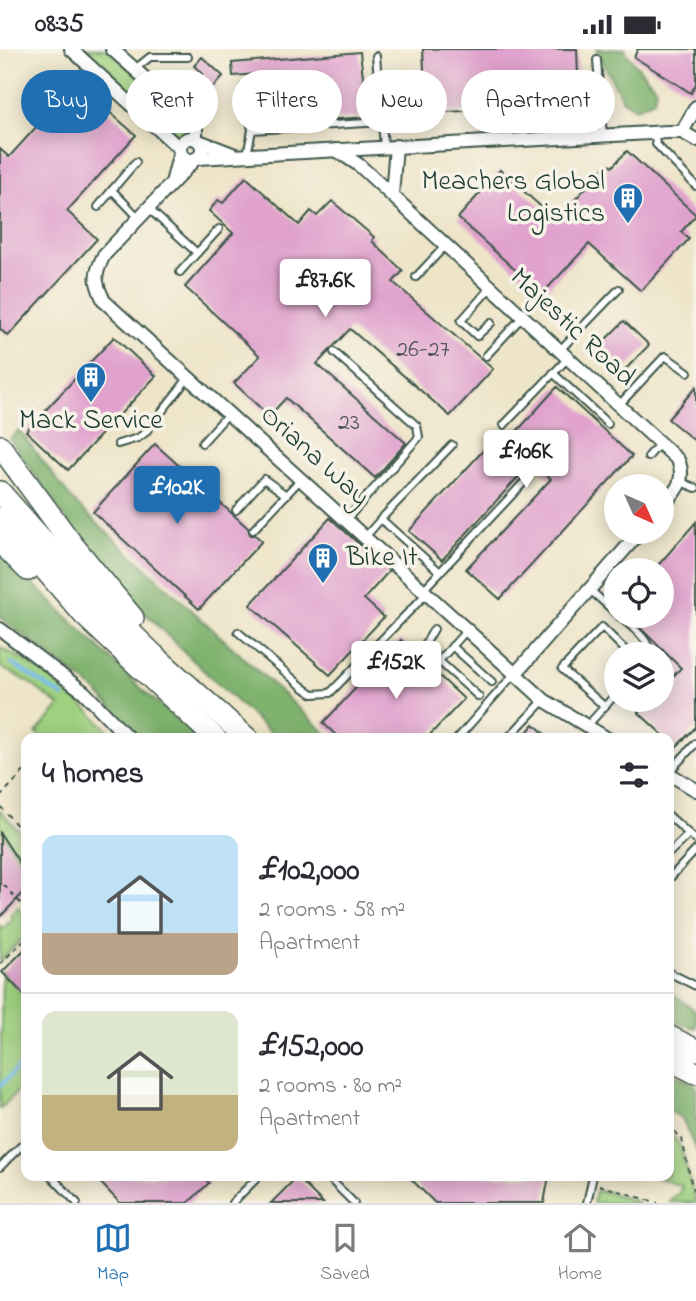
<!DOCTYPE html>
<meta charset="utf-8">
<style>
body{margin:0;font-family:"Indie Flower",sans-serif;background:#f2f2f3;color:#2b2b33;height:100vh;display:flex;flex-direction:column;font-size:26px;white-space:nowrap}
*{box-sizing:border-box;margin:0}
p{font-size:23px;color:#7c7c81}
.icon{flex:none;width:38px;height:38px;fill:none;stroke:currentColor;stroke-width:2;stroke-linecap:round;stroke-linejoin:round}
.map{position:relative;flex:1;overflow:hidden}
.drawer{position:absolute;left:21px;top:684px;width:653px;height:448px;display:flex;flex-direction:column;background:#fff;border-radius:14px;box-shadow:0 4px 18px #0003}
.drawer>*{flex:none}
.hud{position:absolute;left:21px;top:21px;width:654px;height:63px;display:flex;gap:14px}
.needle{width:46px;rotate:135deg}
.fabs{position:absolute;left:604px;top:425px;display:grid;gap:14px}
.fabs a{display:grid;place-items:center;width:70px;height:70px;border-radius:50%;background:#fff;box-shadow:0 4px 18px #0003;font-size:35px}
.price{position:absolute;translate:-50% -60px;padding:0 16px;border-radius:7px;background:#fff;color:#222;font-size:23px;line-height:46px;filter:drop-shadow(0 2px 4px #0008)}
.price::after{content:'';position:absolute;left:50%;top:42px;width:21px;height:16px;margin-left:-10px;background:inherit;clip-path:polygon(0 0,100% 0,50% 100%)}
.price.on{background:#1f6fb2;color:#fff}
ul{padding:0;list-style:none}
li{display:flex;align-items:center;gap:21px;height:175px;padding:0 21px}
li+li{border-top:2px solid #e1e1e2}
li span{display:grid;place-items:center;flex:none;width:196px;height:140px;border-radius:14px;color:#555}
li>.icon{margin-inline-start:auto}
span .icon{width:84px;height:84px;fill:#fffc;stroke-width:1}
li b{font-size:30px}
h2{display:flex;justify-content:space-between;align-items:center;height:84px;padding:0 21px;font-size:30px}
.chip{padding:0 24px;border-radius:32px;background:#fff;box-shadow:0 4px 18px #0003;font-size:24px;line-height:63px}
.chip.on{background:#1f6fb2;color:#fff}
.status{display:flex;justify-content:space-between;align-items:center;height:49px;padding:0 35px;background:#fff;direction:ltr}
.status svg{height:19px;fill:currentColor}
.menu{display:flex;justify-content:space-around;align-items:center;height:98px;border-top:2px solid #e1e1e2;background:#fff;font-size:19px;color:#7c7c81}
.menu a{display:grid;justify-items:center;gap:4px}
.menu .on{color:#1f6fb2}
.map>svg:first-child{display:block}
.green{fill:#9fd07f;stroke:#5f865a;stroke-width:2}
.forest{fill:#7fb26e;stroke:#4f7851;stroke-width:2}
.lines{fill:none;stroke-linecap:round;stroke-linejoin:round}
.stream{stroke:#78bdef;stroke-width:3.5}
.building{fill:#e0a2cd}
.service-casing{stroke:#3e564a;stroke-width:10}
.minor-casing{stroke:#3e564a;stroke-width:16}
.motorway-casing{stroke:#3e564a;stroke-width:24}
.path{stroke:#3e564a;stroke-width:2;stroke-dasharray:5 5;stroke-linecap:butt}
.service{stroke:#fff;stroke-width:6}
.minor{stroke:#fff;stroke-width:12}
.motorway{stroke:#fff;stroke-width:21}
.labels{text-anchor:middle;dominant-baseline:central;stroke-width:7;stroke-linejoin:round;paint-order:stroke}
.number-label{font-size:24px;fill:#4f565a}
.poi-label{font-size:28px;fill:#1f3d34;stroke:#f7f3e8;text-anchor:end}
.street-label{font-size:28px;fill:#1f3d34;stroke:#f7f3e8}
</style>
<div class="status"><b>08:35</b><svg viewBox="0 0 49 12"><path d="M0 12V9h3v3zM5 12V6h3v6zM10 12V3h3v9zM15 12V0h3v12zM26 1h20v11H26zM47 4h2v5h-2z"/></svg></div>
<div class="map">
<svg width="696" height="1154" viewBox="0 0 696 1154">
<rect width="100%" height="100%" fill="#f7f3e8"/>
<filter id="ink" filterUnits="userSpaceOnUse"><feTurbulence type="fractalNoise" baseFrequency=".0143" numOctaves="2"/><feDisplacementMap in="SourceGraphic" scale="14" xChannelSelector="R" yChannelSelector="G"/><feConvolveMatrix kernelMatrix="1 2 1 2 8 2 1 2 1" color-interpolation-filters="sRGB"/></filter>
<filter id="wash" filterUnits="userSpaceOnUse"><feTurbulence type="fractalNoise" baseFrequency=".00686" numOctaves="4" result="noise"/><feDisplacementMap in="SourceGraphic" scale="28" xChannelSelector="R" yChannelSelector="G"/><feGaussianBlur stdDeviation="1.57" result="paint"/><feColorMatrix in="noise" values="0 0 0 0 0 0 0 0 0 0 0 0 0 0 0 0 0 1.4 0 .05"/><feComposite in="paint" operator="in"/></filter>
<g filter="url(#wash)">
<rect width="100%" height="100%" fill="#eee5c9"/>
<g class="green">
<polygon points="82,0 107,0 186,69 193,83 179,87"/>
<path d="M0 599C43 618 84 654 115 689H42L36 684 60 657 27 632 0 618Z"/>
<polygon points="0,761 26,790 26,820 0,781"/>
<polygon points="18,858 26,867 26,886 0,912 0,877 3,880 13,870 10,866"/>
<polygon points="2,923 26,948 26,1034 0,1060"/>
<polygon points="669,1080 681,1099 696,1154 669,1153 670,1151 679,1144 682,1137 651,1127 668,1127"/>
<polygon points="596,1142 605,1142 641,1154 593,1154"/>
</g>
<g class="forest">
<polygon points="596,0 626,0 625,3 656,39 654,51 636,59 622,50"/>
<path d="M19 381 74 453 331 689H276C221 638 166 588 115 532 76 489 44 438 10 390Z"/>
<polygon points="0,503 147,645 199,689 141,689 96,642 0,568"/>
<polygon points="669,942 696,962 696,979 669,972"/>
<polygon points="668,1022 696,1036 696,1102 682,1069 669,1062"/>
</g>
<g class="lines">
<g class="stream">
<polyline points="11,614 64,648"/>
<polyline points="0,1037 26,1010"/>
</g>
</g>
<g id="blocks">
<g class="building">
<polygon points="423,0 577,0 579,56 426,64"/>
<polygon points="638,0 696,0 696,35 691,44 634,8"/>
<polygon points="360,3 368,68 263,75 257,25 233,27 232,14"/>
<polygon points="202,8 223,27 203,49 194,40 202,32 202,24 194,17"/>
<polygon points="76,34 136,86 67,162 97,190 8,287 0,280 0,100 9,108"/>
<polygon points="627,102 696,166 681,183 689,190 641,242 589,195 542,245 458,169 500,121 556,171 608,115 612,118"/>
<polygon points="246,128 299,176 311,162 317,167 332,152 374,188 372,192 403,222 393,233 493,320 450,367 350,280 317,315 406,394 375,429 286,349 269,367 234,334 260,307 185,238 233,184 209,162 218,151 223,154"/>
<polygon points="624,272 649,296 620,326 595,301"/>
<polygon points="114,288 156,327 68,421 26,382"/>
<polygon points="557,338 632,407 500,550 466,520 551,430 532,413 442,511 409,482 493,391 502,399"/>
<polygon points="696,338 696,393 668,370"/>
<polygon points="155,395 248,479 250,486 255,486 262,492 199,560 93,463"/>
<polygon points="330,469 389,522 364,550 384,568 330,626 250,556"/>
<polygon points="696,473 696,678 676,698 638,663 650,651 662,651 662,639 681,619 628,567 662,567 662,522 653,522"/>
<polygon points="401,591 464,650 426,690 340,690 323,674"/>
<polygon points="534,675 550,690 521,690"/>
<polygon points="0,784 26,824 26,841 0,868"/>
<polygon points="26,899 26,948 2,923"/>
<polygon points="94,1127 203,1127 209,1134 188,1154 120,1154"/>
<polygon points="408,1127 549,1127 544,1154 435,1154"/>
<polygon points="297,1128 323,1154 271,1154"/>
</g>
</g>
</g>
<g filter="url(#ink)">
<use href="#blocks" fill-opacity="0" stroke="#3e564a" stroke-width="2"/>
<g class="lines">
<g class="service-casing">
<g id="service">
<polyline points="376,7 382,73"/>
<polyline points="597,11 603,87"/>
<polyline points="135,20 150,8 188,8"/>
<polyline points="244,38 252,81"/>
<polyline points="654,84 656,95 696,137"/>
<polyline points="247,106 252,81 382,73 384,98"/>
<polyline points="136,113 112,141 139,169"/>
<polyline points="98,158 112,141"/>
<polyline points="148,159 197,204 219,180"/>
<polyline points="180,223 197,204"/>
<polyline points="416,228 446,196"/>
<polyline points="491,274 477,287 461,272 491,238"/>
<polyline points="560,301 619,240"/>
<polyline points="334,303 417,377 419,388 347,470"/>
<polyline points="486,307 523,267"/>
<polyline points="553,324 608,375"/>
<polyline points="619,356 665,307 688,323"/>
<polyline points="504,376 568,309"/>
<polyline points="202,394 228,365"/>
<polyline points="118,395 138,389 145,384 189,328"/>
<polyline points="648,408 660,394"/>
<polyline points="681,433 696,439"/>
<polyline points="236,461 264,430 286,446"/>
<polyline points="381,470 452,396"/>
<polyline points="253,481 300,431"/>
<polyline points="366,487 381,470 440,523 423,541"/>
<polyline points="440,523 526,431"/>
<polyline points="589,540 616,564"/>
<path d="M619 567C630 577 651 590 650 606"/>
<polyline points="434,580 424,597 439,612"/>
<polyline points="467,581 439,612 479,648"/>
<polyline points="238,583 304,639 313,645 330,644 427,544"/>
<polyline points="452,597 492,633"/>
<polyline points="604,657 562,620 602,578 630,606"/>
<polyline points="587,677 616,645"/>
<polyline points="457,690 514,625"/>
<polyline points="507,690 544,651"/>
<polyline points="668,724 696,694"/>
<polyline points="668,766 689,785"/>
<polyline points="668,805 689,785 696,791"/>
<polyline points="668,831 696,801"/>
<polyline points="668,923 696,937"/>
<polyline points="0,1118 21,1097 26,1103"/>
<polyline points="51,1127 77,1154"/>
<polyline points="327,1127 354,1154"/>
<polyline points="232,1154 259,1127"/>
<polyline points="587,1154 593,1127"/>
</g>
</g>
<g class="minor-casing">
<g id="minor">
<polyline points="71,0 179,99"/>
<polyline points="112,0 192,71 196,78 196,90"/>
<polyline points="682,83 696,58"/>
<circle cx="191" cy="100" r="11"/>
<polyline points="199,92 235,106"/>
<path d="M336 101 359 116 678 411C687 432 675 443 662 458"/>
<polyline points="198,109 668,83 682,83 696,91"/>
<path d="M194 111 104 206C94 226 94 231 104 252L544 651 608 690"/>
<polyline points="172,134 180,103"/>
<polyline points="392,146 396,97"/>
<polyline points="0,580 84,643 129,690"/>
<polyline points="516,624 640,483"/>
<polyline points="668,724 696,741"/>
</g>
</g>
<g class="motorway-casing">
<g id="motorway">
<polyline points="0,397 72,495 133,569"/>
<polyline points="0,443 86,540 154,606 248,690"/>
<polyline points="0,469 84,566 216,690"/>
<polyline points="0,493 28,521"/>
<polyline points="668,987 696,1001"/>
<polyline points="668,1010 696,1024"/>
</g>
</g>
<g class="path">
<polyline points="0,748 26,720"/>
<polyline points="0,757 26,787"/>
<polyline points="4,836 26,860"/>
<polyline points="0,915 26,889"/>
<polyline points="668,1075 682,1090 691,1133 696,1145"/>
<polyline points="599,1136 658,1154"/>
</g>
<use href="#service" class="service"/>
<use href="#minor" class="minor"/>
<use href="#motorway" class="motorway"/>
</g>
</g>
<defs>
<g id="building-pin" transform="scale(1.575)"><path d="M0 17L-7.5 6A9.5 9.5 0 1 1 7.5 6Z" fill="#1f6fb2" stroke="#f7f3e8"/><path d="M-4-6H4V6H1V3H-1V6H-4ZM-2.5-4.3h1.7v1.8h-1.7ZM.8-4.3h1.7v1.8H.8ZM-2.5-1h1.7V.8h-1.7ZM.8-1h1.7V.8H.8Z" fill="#fff"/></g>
</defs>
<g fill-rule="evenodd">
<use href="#building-pin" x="628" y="149"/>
<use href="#building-pin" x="91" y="328"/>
<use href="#building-pin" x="323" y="509"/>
</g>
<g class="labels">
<g class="number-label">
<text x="423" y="301">26-27</text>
<text x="349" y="374">23</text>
</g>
<g class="poi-label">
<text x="605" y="133">Meachers Global<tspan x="605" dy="32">Logistics</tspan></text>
<text x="91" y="372" text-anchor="middle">Mack Service</text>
<text x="346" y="509" text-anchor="start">Bike It</text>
</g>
<g class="street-label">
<text transform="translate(572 279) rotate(43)">Majestic Road</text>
<text transform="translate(314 408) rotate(42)">Oriana Way</text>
</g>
</g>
</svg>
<div class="fabs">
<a><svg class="needle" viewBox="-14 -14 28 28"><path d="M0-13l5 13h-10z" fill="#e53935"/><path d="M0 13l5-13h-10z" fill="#7c7c81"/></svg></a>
<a><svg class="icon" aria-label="locate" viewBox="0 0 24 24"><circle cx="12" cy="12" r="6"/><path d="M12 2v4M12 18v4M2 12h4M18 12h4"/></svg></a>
<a><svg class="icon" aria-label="layers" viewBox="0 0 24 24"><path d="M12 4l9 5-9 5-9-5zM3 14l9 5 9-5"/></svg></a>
</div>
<b class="price" style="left:325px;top:270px">£87.6K</b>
<b class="price" style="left:526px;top:441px">£106K</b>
<b class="price on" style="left:177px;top:477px">£102K</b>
<b class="price" style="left:396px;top:652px">£152K</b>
<div class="hud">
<a class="chip on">Buy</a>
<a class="chip">Rent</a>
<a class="chip">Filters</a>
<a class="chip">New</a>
<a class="chip">Apartment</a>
</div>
<section class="drawer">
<h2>4 homes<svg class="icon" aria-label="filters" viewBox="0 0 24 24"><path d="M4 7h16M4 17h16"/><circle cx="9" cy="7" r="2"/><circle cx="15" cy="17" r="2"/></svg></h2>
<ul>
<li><span style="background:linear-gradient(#bfe0f5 70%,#b9a48a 0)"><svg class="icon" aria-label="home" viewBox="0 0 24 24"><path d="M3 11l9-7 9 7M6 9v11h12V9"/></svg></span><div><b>£102,000</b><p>2 rooms · 58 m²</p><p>Apartment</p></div></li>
<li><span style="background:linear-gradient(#dfe7d0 60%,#c2b280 0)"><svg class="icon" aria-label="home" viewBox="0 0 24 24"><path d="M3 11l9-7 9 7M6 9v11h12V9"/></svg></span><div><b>£152,000</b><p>2 rooms · 80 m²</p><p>Apartment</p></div></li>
</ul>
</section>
</div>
<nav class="menu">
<a class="on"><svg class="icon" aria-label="map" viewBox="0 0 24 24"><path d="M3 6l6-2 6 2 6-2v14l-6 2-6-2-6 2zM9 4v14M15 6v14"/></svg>Map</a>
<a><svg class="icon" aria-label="saved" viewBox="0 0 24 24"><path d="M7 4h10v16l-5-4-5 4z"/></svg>Saved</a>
<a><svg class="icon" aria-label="home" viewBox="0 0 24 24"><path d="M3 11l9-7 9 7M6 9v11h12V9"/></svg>Home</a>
</nav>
